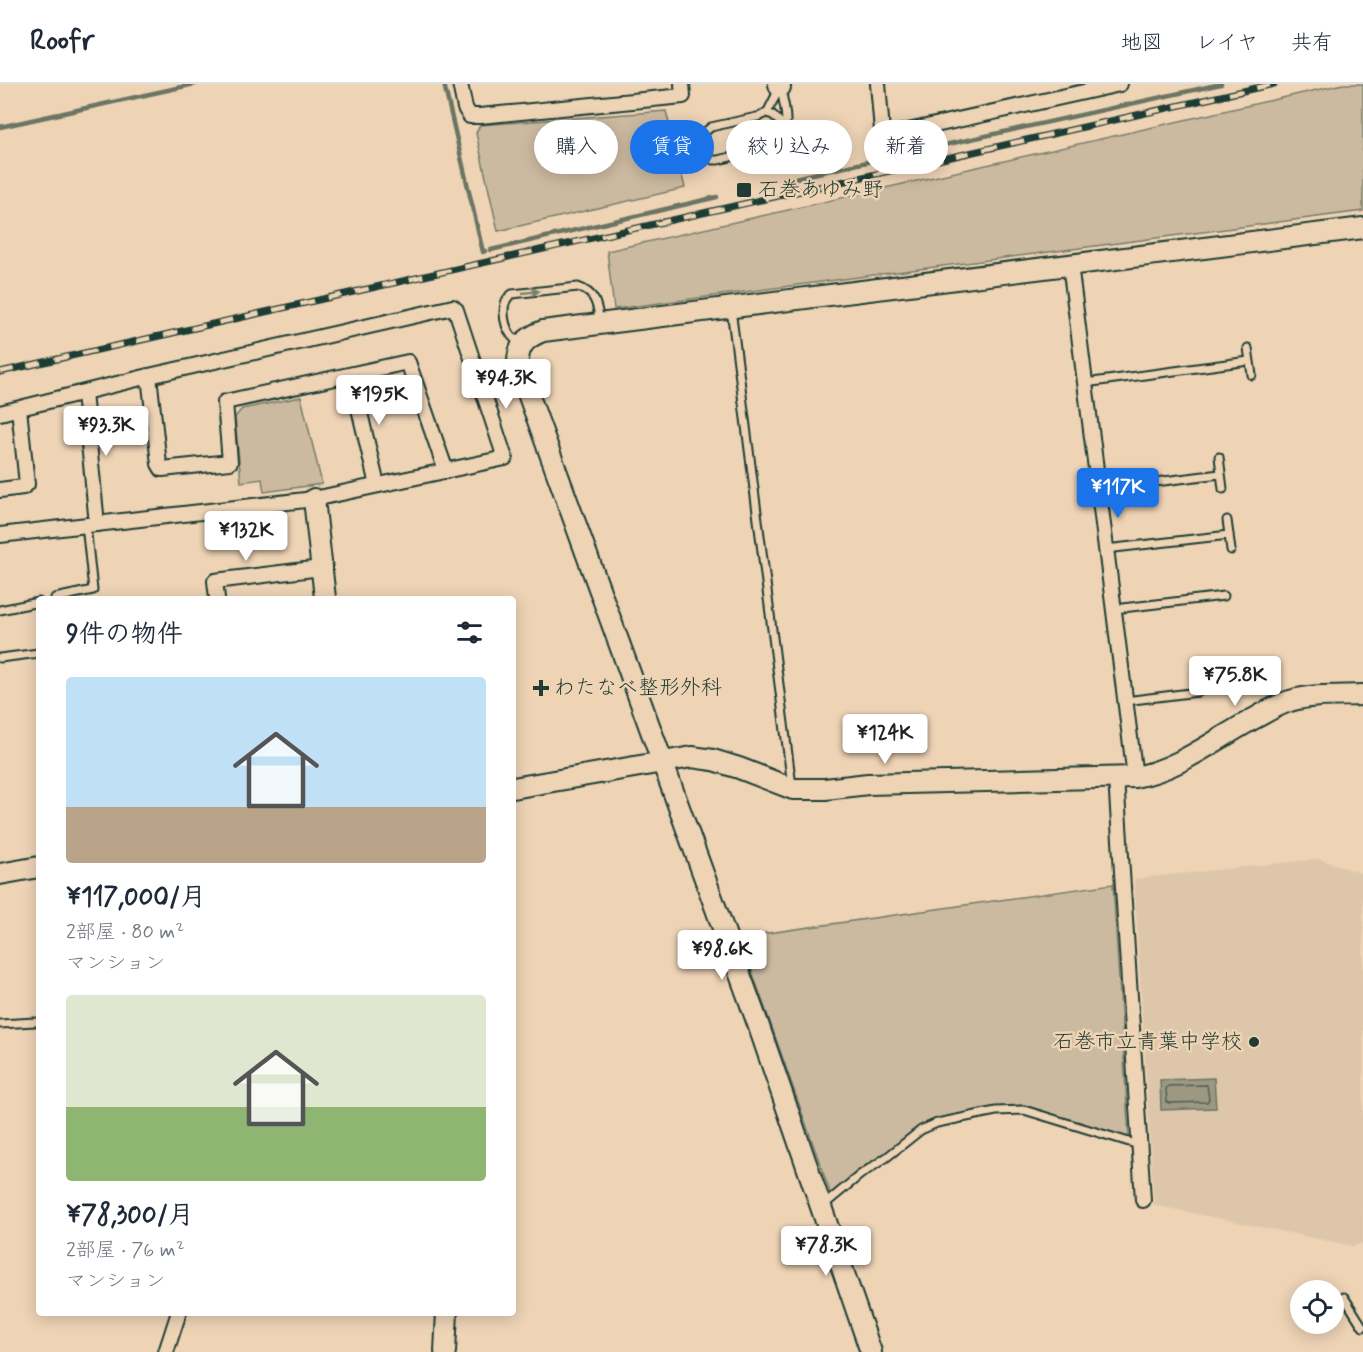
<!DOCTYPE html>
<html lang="ja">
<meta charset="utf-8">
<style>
body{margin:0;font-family:Mynerve,"Klee One",sans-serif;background:#f2f2f3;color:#1f2937;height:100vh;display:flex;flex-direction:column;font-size:22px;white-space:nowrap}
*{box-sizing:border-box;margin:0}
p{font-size:20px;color:#747a83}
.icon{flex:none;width:33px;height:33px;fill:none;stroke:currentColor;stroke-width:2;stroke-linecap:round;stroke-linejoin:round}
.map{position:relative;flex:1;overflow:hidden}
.side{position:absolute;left:36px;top:512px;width:480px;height:720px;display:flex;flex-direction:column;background:#fff;border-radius:6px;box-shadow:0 3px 15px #0003}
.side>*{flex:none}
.hud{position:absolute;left:534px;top:36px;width:570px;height:54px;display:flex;gap:12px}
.tools{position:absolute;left:1290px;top:1196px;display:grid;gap:12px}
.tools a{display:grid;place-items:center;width:54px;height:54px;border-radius:50%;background:#fff;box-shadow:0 3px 15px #0003;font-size:30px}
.price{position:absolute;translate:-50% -51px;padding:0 14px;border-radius:6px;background:#fff;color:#222;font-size:20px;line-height:39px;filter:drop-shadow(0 2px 3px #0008)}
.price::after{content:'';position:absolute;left:50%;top:36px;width:18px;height:14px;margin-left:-9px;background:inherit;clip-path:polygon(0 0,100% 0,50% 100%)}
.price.on{background:#1a73e8;color:#fff}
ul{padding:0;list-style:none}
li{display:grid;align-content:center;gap:12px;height:318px;padding:0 30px}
li span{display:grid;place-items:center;height:186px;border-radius:6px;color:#555}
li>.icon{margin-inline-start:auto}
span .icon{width:108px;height:108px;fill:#fffc;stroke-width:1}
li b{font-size:26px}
h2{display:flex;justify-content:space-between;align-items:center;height:72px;padding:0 30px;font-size:26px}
.pill{padding:0 21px;border-radius:27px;background:#fff;box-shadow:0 3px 15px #0003;font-size:21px;line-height:54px}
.pill.on{background:#1a73e8;color:#fff}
header{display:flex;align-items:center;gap:36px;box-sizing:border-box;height:84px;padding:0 30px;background:#fff;border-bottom:2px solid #e0e1e3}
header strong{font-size:28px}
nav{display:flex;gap:33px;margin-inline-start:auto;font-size:21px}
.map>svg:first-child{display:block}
.built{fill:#ddc6aa}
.green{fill:#ccbaa0;stroke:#767c6a;stroke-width:1.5}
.water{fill:#9c9882;stroke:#6a7463;stroke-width:1.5}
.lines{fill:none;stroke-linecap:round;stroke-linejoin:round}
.shore{stroke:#516153;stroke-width:1.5}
.stream{stroke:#6a7463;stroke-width:4.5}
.lane-casing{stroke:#1f3d34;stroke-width:11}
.street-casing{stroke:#1f3d34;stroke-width:18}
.secondary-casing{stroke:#1f3d34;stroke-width:24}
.lane{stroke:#eed3b5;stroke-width:7}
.street{stroke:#eed3b5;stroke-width:14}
.secondary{stroke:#eed3b5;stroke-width:20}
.rail-casing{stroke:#1f3d34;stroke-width:7}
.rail{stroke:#eed3b5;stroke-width:4.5;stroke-dasharray:14;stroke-linecap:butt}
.oneway{fill:#7c806e}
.poi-dot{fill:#1f3d34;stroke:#eed3b5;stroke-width:2}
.labels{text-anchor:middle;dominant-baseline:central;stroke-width:5;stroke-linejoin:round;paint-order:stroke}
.poi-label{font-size:21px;fill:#1f3d34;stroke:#eed3b5;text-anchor:start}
</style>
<header>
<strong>Roofr</strong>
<nav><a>地図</a><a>レイヤ</a><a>共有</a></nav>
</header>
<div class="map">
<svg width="1363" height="1268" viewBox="0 0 1363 1268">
<rect width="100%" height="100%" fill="#eed3b5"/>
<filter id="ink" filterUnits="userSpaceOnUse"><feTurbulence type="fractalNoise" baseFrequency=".0167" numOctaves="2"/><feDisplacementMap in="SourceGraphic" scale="12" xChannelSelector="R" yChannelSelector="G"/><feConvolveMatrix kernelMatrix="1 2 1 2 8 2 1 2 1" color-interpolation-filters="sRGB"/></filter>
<g filter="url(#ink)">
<polygon class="built" points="1319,775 1363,790 1363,1159 1353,1162 1154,1121 1134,795"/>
<g class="green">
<polygon points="1343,0 1363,0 1363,127 614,225 607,167"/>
<polygon points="666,27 685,104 498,147 476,49 480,41"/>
<polygon points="301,313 322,400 264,408 262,395 241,398 235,333 242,325"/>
<polygon points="1113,800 1129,1055 1024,1021 996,1023 937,1035 921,1043 890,1066 860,1085 831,1111 740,853"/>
</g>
<polygon class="water" points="1214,994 1216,1024 1161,1026 1160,996"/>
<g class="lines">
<polygon class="shore" points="1207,1001 1209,1015 1207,1018 1170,1019 1167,1018 1166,1005 1168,1002"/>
<g class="stream">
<polyline points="444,0 483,168 485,167"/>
<polyline points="0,43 195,0"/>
<polyline points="795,94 1221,0"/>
<polyline points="491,166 717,113"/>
</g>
<g class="lane-casing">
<g id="lane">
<path d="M780 3C799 70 772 62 718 76H713L703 71C698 59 701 50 711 43L761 32 768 27Z"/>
<polyline points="766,29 773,31 786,45"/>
<polyline points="731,225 792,702"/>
<path d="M522 261C518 258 513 254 511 251 503 240 500 217 512 210L578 203C596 209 597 221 600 238"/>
<polyline points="1248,264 1252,291"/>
<polyline points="1085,299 1249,277"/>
<polyline points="1219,373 1223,405"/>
<polyline points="1099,405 1220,390"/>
<polyline points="1227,436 1231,466"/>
<polyline points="1106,465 1229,451"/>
<polyline points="55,514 93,506 86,441"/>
<polyline points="1114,525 1224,512"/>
<polyline points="0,526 39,518"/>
<polyline points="0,574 39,569"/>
<polyline points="1125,617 1198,608"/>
<polyline points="0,940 35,938"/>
<polyline points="824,1121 860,1091 887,1073 921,1046 937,1039 996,1027 1024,1026 1139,1061"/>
<polyline points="1344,1213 1363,1243"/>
</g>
</g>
<g class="street-casing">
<g id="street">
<polyline points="460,0 465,24 470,32 480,32 683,12 682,0"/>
<polyline points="878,0 882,47 890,51 1120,0"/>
<polyline points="1070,180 1135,693"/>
<polyline points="351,291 377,401"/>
<polyline points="149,292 159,380 162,385 230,378 225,318 408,278 446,387"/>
<polyline points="84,309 97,440"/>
<polyline points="0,329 149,292 453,223 456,226 505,374 314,415 0,451"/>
<polyline points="0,406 23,403 27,400 19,325"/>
<polyline points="217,514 215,497 321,484"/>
<polyline points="1116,694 1143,1116"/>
<polyline points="166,1268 179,1228"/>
</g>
</g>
<g class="secondary-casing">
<g id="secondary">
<polyline points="779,0 780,3"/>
<polyline points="314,415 325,514"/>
<path d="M513 704 692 673 713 676 739 684 793 705H825L868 700 1135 693C1180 685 1217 654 1257 633 1268 627 1279 620 1290 617 1313 610 1339 612 1363 611"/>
<polyline points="0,790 39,783"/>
<polyline points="445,1268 447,1228"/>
<path d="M871 1268 758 940 518 282C517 262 525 254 543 247L1363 144"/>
</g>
</g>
<use href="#lane" class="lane"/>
<use href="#street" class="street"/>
<use href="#secondary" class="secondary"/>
<g class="rail-casing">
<polyline id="rail" points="0,288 1274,0"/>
</g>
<use href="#rail" class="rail"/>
</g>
<defs><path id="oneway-solid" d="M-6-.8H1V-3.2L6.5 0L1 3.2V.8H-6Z" transform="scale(1.5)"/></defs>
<use class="oneway" href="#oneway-solid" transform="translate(531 208) rotate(-6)"/>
</g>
<g class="poi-dot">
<rect x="736" y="98" width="16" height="16" rx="3"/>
<path d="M538 595h6v6h6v6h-6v6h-6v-6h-6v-6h6z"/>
<circle cx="1254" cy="958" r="6"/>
</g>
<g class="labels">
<g class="poi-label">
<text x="758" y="106">石巻あゆみ野</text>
<text x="554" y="604">わたなべ整形外科</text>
<text x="1242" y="958" text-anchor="end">石巻市立青葉中学校</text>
</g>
</g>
</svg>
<div class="tools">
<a><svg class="icon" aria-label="locate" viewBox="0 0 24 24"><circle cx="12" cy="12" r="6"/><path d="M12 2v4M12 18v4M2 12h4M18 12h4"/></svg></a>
</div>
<b class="price" style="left:506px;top:326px">¥94.3K</b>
<b class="price" style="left:379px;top:342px">¥195K</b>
<b class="price" style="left:106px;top:373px">¥93.3K</b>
<b class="price on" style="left:1118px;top:435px">¥117K</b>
<b class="price" style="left:246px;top:478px">¥132K</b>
<b class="price" style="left:1235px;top:623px">¥75.8K</b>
<b class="price" style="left:885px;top:681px">¥124K</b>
<b class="price" style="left:722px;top:897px">¥98.6K</b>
<b class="price" style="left:826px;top:1193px">¥78.3K</b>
<div class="hud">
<a class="pill">購入</a>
<a class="pill on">賃貸</a>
<a class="pill">絞り込み</a>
<a class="pill">新着</a>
</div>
<section class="side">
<h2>9件の物件<svg class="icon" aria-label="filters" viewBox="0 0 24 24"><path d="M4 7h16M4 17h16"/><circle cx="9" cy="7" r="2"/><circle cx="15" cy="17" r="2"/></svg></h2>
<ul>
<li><span style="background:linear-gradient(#bfe0f5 70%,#b9a48a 0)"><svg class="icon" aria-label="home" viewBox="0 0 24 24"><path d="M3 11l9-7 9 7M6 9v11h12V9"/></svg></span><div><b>¥117,000/月</b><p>2部屋 · 80 m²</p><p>マンション</p></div></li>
<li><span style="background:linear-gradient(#dfe7d0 60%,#8fb573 0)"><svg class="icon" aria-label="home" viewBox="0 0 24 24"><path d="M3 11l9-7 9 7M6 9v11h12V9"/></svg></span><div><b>¥78,300/月</b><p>2部屋 · 76 m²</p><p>マンション</p></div></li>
</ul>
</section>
</div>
